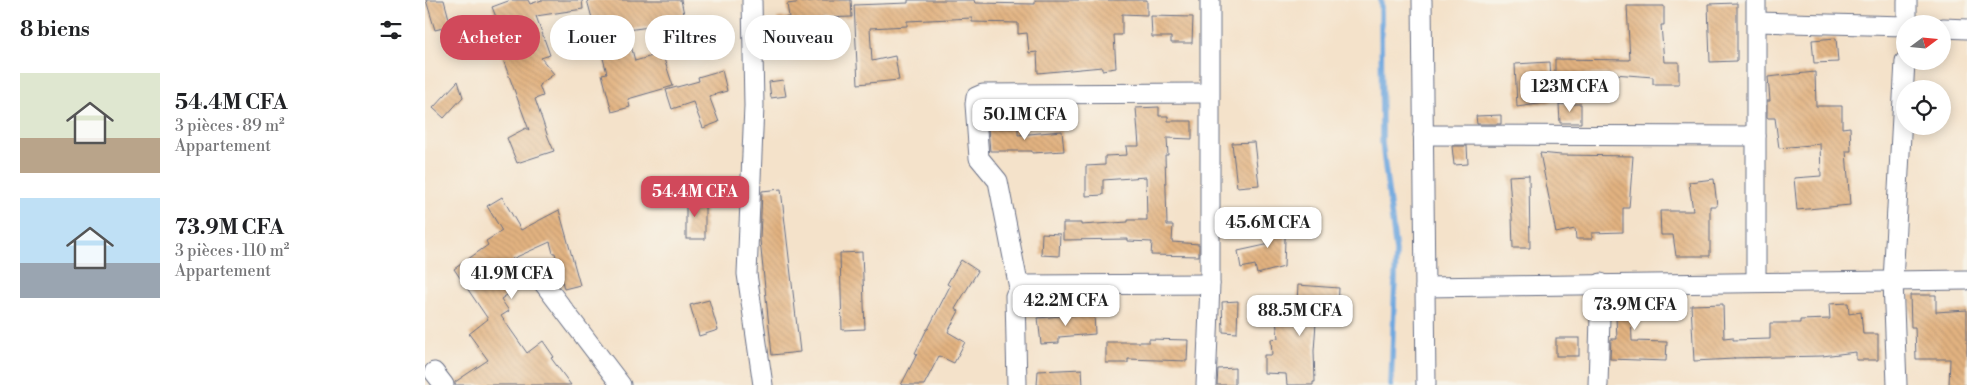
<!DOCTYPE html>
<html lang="fr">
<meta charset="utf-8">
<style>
body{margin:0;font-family:"Libre Bodoni",serif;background:#f2f2f2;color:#202124;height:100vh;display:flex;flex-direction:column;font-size:19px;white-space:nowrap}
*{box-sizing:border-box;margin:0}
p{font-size:16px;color:#757577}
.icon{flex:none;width:28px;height:28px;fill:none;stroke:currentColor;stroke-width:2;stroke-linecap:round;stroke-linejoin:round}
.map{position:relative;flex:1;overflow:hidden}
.details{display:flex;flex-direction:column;background:#fff;width:425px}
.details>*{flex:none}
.banner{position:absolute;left:15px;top:15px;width:475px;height:45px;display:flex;gap:10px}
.needle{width:32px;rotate:74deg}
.fabs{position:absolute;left:1471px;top:15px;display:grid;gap:10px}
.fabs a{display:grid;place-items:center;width:55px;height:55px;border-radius:50%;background:#fff;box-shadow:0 2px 12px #0003;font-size:25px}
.price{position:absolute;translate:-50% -42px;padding:0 11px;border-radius:10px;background:#fff;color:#222;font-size:16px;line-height:32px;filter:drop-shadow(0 1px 2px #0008)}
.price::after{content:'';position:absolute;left:50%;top:30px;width:15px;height:11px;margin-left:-8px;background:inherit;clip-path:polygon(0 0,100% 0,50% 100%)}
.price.on{background:#d1495b;color:#fff}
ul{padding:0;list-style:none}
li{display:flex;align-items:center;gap:15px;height:125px;padding:0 20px}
li span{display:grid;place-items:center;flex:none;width:140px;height:100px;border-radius:0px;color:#555}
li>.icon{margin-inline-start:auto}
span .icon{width:60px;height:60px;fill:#fffc;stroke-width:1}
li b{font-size:21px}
h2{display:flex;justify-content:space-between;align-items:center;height:60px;padding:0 20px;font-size:21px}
.chip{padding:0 18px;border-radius:22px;background:#fff;box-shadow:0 2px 12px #0003;font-size:18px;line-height:45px}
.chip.on{background:#d1495b;color:#fff}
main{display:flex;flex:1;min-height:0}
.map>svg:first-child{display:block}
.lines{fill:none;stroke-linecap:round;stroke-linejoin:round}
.stream{stroke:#70a8df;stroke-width:5.5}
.building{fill:url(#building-back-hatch)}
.minor-casing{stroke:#676e84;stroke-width:21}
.minor{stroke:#fff;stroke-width:19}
</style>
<main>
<section class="details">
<h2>8 biens<svg class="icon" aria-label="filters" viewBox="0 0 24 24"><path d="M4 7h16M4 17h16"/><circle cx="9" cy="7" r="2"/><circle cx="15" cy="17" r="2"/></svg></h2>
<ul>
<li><span style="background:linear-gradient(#dfe7d0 65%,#b9a48a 0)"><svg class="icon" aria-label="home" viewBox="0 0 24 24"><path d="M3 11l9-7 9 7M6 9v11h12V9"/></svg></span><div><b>54.4M CFA</b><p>3 pièces · 89 m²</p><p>Appartement</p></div></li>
<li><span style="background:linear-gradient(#bfe0f5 65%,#9aa5b1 0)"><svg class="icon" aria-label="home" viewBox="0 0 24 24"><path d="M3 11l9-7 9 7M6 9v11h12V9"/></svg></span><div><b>73.9M CFA</b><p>3 pièces · 110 m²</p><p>Appartement</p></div></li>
</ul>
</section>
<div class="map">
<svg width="1542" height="385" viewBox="0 0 1542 385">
<defs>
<pattern id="building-back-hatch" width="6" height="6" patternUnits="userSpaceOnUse" patternTransform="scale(1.25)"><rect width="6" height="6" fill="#e2b280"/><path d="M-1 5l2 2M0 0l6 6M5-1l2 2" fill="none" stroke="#c19971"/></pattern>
</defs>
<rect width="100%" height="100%" fill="#f7f3e8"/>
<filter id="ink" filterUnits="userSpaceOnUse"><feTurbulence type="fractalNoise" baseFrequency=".02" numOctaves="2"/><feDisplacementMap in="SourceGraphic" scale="10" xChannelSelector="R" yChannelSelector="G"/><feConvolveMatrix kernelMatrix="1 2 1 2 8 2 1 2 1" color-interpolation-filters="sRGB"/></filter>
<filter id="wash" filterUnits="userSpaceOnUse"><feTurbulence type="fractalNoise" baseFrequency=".0096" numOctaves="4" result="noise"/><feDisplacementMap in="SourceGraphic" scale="20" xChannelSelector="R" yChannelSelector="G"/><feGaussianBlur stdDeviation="1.12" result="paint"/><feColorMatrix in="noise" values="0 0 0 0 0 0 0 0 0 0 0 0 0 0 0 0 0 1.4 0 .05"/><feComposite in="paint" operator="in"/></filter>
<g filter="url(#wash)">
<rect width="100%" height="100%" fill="#f4e2ca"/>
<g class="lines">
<polyline class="stream" points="956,0 957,143 971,252 966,385"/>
</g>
<g id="blocks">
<g class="building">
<polygon points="1,0 19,0 26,26 10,30"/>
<polygon points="86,0 103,0 105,4 117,0 157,0 158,9 111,16 125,55 116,58 129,74 114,85 118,96 110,99 123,137 129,151 92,163 82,138 101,128 104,130 63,19 71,17 67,7"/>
<polygon points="162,0 256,0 262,28 234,35 232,26 202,30 210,61 237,53 248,86 203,99 205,107 187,112 177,74 182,73"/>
<polygon points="395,0 426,0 427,17 397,18 396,35 353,36 352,18 364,17 362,4"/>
<polygon points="483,0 549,0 550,3 610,4 610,0 722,0 722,15 697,14 697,35 689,35 691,68 677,70 677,67 613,73 612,52 604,53 602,33 593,34 593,23 547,22 547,18 482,21 482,26 445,28 447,61 470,56 474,80 433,84 429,5 483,3"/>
<polygon points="1312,3 1312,61 1285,62 1283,4"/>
<polygon points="1202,6 1239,6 1239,25 1236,25 1239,62 1254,62 1254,84 1228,84 1228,77 1189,74 1130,74 1130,59 1205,60"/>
<polygon points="726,16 768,17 767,43 746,43 746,37 727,37"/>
<polygon points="1411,38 1413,62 1389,63 1387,40"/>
<polygon points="1125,62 1127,102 1092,107 1090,64"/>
<polygon points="297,70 302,91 284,96 294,122 278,128 268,102 247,109 241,90 274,81 273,77"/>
<polygon points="1390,72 1391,106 1417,106 1417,128 1425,127 1426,151 1421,151 1425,205 1372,210 1369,178 1396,176 1395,144 1354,148 1350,118 1342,118 1342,101 1345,101 1343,77"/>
<polygon points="358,80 361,96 346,98 344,82"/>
<polygon points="33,81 38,97 19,118 8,108"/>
<polygon points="1134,104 1156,104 1156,123 1135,123"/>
<polygon points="734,107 734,116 743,116 743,121 767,121 767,139 742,138 743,155 740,155 742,225 748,225 747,242 774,244 774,256 726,255 727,242 703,241 703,239 638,240 638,223 656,223 656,225 703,222 703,220 722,220 721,177 678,180 678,195 661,196 661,166 680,165 680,156 702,155 701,146 714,146 711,108"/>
<polygon points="1076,115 1076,124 1052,124 1051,116"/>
<polygon points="563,128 593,128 593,135 637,131 639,151 607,153 607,151 565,151"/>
<polygon points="829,142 834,185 812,187 807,143"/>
<polygon points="1027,146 1042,146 1043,164 1029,165"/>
<polygon points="1115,153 1136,155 1208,156 1204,208 1198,208 1198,232 1167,233 1167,239 1151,239 1150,229 1131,233"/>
<polygon points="1104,175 1105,248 1088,248 1087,217 1084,176"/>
<polygon points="1289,179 1292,206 1285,206 1285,256 1251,256 1248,235 1236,235 1235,211 1268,211 1264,182"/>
<polygon points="356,189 375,352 347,355 335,240 337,191"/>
<polygon points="77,197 96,230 134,210 155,285 139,289 130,253 128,253 125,242 87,259 101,282 76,299 84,311 76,316 102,353 118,341 129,357 126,358 146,385 30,385 30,382 63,360 44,334 63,319 29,269 63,245 61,241 77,231 62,206"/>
<rect x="261" y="197" width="19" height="42"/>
<polygon points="848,211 861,212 859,267 832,274 830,265 816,268 813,251 845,244"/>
<polygon points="617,233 635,234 634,256 616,255"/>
<polygon points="437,252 440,329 417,330 415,253"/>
<polygon points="536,260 553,271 530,309 534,311 523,332 540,342 529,363 514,356 499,385 476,385 492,354 490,353 502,329 503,329 525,286 522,284"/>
<polygon points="873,285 914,288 913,310 892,308 889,351 890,382 888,382 888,385 862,385 861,374 839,373 839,355 847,355 846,339 853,338 851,320 871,318"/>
<polygon points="1232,295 1233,311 1206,313 1207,341 1242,342 1241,361 1185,359 1186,339 1192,339 1190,296"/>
<polygon points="1485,295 1511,295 1511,312 1542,310 1542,385 1524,385 1525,359 1491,359 1490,327 1486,327"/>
<polygon points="284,300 293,330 274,336 265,305"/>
<polygon points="813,301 812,333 798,332 797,302"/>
<polygon points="1423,303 1424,314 1436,312 1438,334 1453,334 1453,360 1431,360 1431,352 1397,356 1309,358 1309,359 1269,361 1266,305 1298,304 1299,338 1308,337 1308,340 1345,339 1345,323 1375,323 1375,320 1405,319 1404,304"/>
<polygon points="669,313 670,334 634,337 634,343 616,344 613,318"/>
<rect x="1131" y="338" width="23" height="18"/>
<polygon points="724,339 763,340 762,361 703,359 703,363 681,363 681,342 724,342"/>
<polygon points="810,368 810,385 792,385 793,369"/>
<polygon points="657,369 658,385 612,385 613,371"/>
</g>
</g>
</g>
<g filter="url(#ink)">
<use href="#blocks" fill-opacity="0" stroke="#676e84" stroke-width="1"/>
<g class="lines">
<g class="minor-casing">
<g id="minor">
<polyline points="327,0 329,106 322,274 338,385"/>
<polyline points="997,0 1001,385"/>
<polyline points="1482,0 1482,24"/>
<polyline points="1331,22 1480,26"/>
<polyline points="1518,28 1542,29"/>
<polyline points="998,135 1331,136"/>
<polyline points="110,272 196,385"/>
<polyline points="1331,281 1331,0"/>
<polyline points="1000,287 1542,280"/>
<polyline points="594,288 573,181 554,158 550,104 551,97 558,94 784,93"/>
<polyline points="9,372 19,385"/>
<polyline points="592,385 590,296 594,288 600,285 785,284"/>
<polyline points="781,385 785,284 785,0"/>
<polyline points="1173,385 1176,283"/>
<polyline points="1472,385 1468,281 1480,61"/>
</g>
</g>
<use href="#minor" class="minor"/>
</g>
</g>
</svg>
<div class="fabs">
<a><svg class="needle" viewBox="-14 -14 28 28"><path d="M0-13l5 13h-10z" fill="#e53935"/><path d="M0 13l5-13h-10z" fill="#757577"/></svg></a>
<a><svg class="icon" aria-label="locate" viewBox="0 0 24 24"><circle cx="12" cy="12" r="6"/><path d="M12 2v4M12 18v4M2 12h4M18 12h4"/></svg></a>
</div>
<b class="price" style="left:1145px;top:113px">123M CFA</b>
<b class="price" style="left:600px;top:141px">50.1M CFA</b>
<b class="price on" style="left:270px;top:218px">54.4M CFA</b>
<b class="price" style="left:843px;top:249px">45.6M CFA</b>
<b class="price" style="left:87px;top:300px">41.9M CFA</b>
<b class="price" style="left:641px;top:327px">42.2M CFA</b>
<b class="price" style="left:1210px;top:331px">73.9M CFA</b>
<b class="price" style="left:875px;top:337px">88.5M CFA</b>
<div class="banner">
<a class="chip on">Acheter</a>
<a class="chip">Louer</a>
<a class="chip">Filtres</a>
<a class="chip">Nouveau</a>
</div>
</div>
</main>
